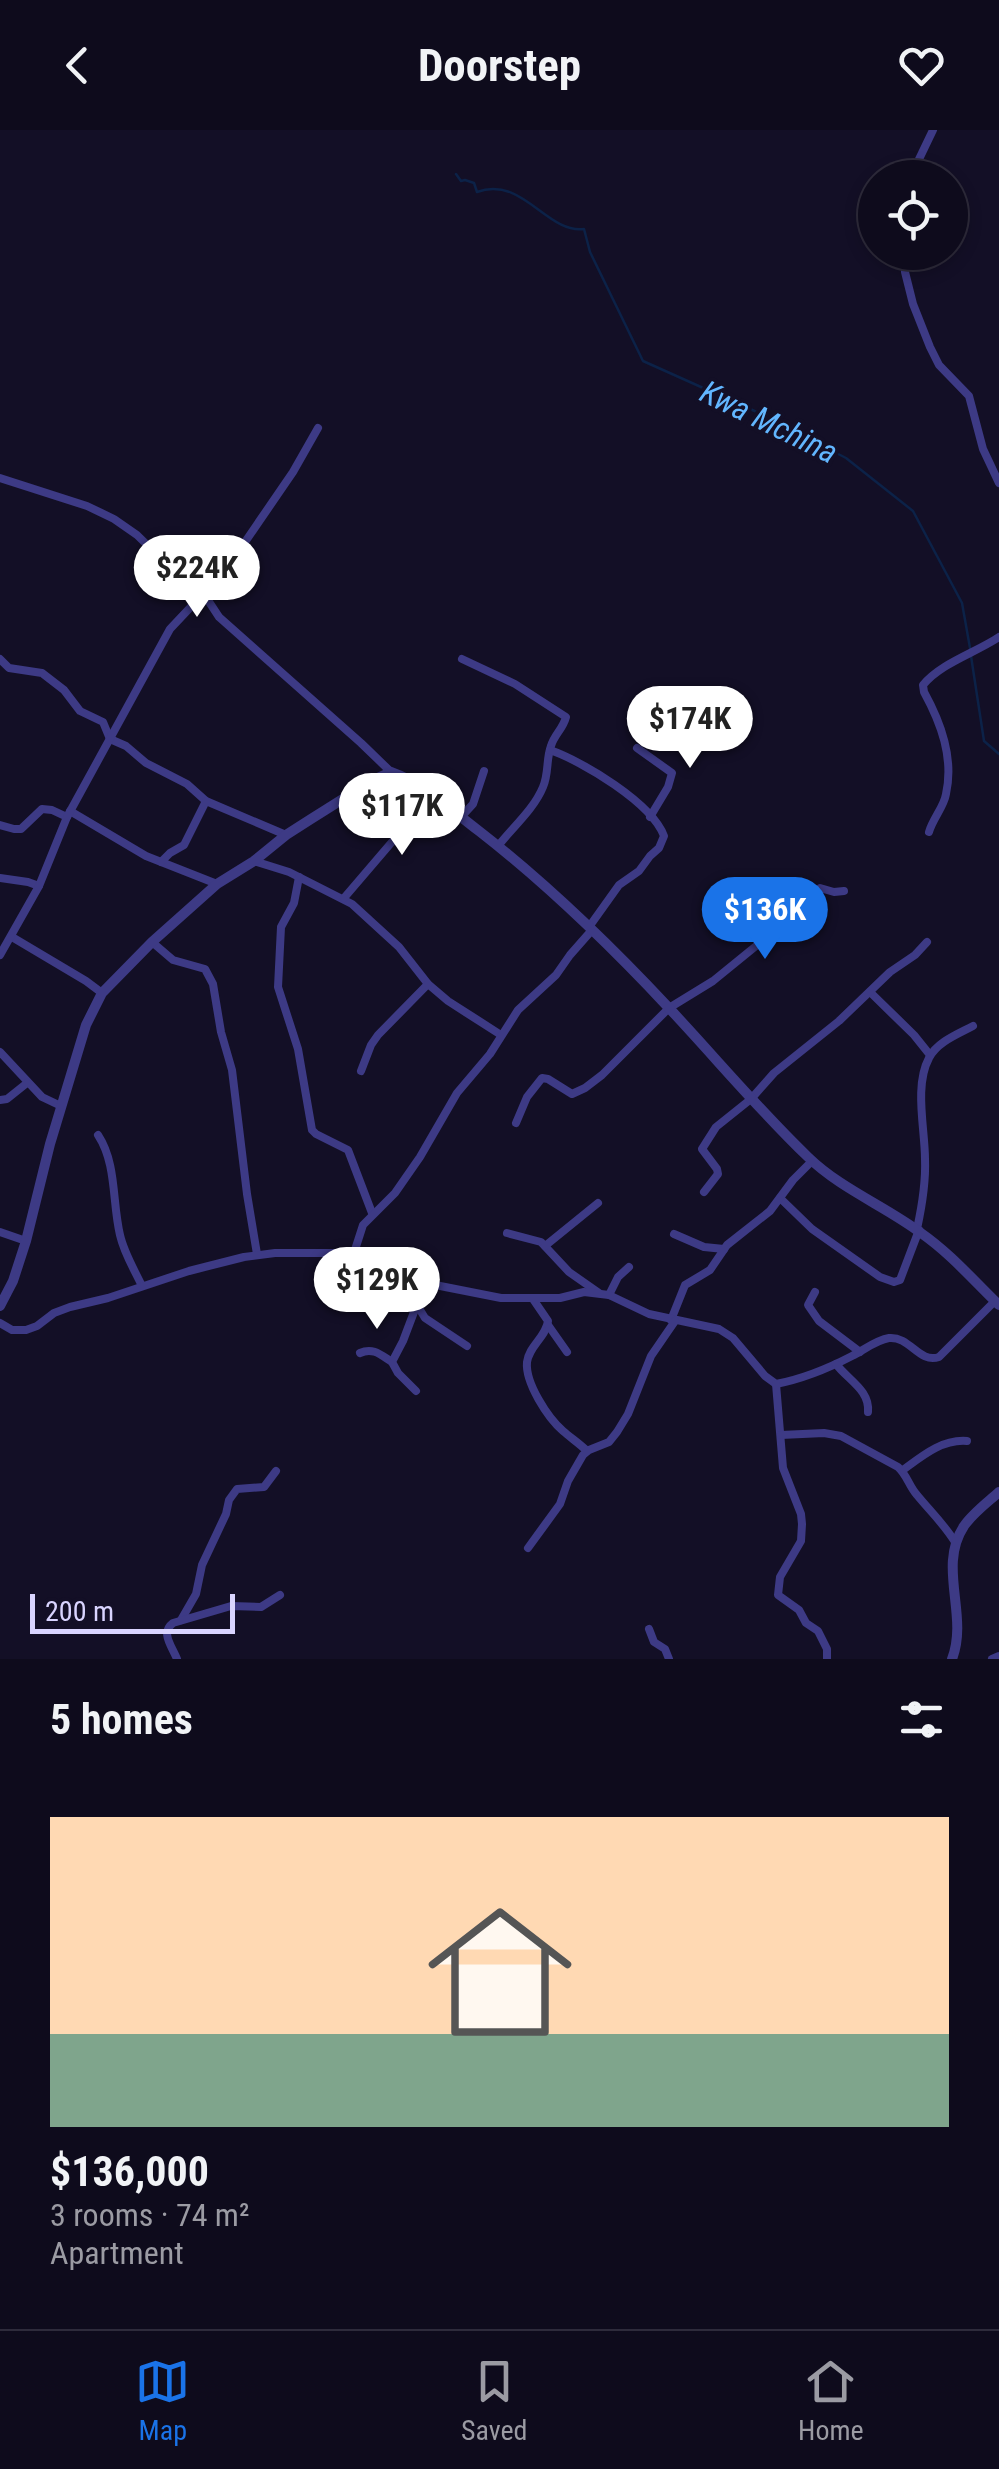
<!DOCTYPE html>
<meta charset="utf-8">
<style>
body{margin:0;font-family:"Roboto Condensed",sans-serif;background:#171425;color:#f1f3f6;height:100vh;display:flex;flex-direction:column;font-size:38px;white-space:nowrap}
*{box-sizing:border-box;margin:0}
p{font-size:32px;color:#9b9ba3}
.icon{flex:none;width:55px;height:55px;fill:none;stroke:currentColor;stroke-width:2;stroke-linecap:round;stroke-linejoin:round}
.map{position:relative;height:1529px;overflow:hidden}
.panel{display:flex;flex-direction:column;background:#0e0b1c;flex:1}
.panel>*{flex:none}
.buttons{position:absolute;left:858px;top:30px;display:grid;gap:20px}
.buttons a{display:grid;place-items:center;width:110px;height:110px;border-radius:50%;background:#0e0b1c;box-shadow:0 5px 15px #0003,0 0 0 2px #2e2b3b;font-size:50px}
.scale{position:absolute;left:30px;bottom:25px;width:205px;box-sizing:border-box;padding-left:10px;border:5px solid #d9d4ff;border-top:0;font-size:28px;line-height:35px;white-space:nowrap;color:#d9d4ff;-webkit-text-stroke:8px #130f26;paint-order:stroke}
.price{position:absolute;translate:-50% -85px;padding:0 22px;border-radius:35px;background:#fff;color:#222;font-size:32px;line-height:65px;filter:drop-shadow(0 2px 5px #0008)}
.price::after{content:'';position:absolute;left:50%;top:60px;width:30px;height:22px;margin-left:-15px;background:inherit;clip-path:polygon(0 0,100% 0,50% 100%)}
.price.current{background:#1a73e8;color:#fff}
ul{padding:0;list-style:none}
li{display:grid;align-content:center;gap:20px;height:530px;padding:0 50px}
li+li{border-top:2px solid #2e2b3b}
li span{display:grid;place-items:center;height:310px;border-radius:0px;color:#555}
li>.icon{margin-inline-start:auto}
span .icon{width:180px;height:180px;fill:#fffc;stroke-width:1}
li b{font-size:42px}
h2{display:flex;justify-content:space-between;align-items:center;height:120px;padding:0 50px;font-size:42px}
header{display:flex;justify-content:space-between;align-items:center;height:130px;padding:0 50px;background:#0e0b1c;font-size:45px;font-weight:700}
.menu{display:flex;justify-content:space-around;align-items:center;height:140px;border-top:2px solid #2e2b3b;background:#0e0b1c;font-size:28px;color:#9b9ba3}
.menu a{display:grid;justify-items:center;gap:5px}
.menu .current{color:#1a73e8}
.map>svg:first-child{display:block}
.lines{fill:none;stroke-linecap:round;stroke-linejoin:round}
.stream{stroke:#0c2248;stroke-width:2.5}
.minor{stroke:#3d3a85;stroke-width:8}
.tertiary{stroke:#3d3a85;stroke-width:10}
.labels{text-anchor:middle;dominant-baseline:central;stroke-width:8;stroke-linejoin:round;paint-order:stroke}
.water-label{font-size:32px;font-style:italic;fill:#62b6ff;stroke:#130f26}
</style>
<header><svg class="icon" aria-label="back" viewBox="0 0 24 24"><path d="M15 5l-7 7 7 7"/></svg>Doorstep<svg class="icon" aria-label="heart" viewBox="0 0 24 24"><path d="M12 20l-8-8c-3-5 5-10 8-4 3-6 11-1 8 4z"/></svg></header>
<div class="map">
<svg width="999" height="1529" viewBox="0 0 999 1529">
<rect width="100%" height="100%" fill="#130f26"/>
<g class="lines">
<g class="stream">
<path d="M456 44 461 51 465 50 474 53 477 62C522 45 547 104 584 99L590 122 643 231 759 283 846 328 913 381 962 473 970 518"/>
<polyline points="971,526 984,611 999,624"/>
</g>
<g class="minor">
<polyline points="910,48 933,0"/>
<polyline points="905,122 905,142 913,174 930,217 939,235 969,266 983,319 999,353"/>
<polyline points="0,348 87,376 114,389 137,405 178,445 198,455 219,487 361,613 391,642"/>
<polyline points="206,469 293,342 318,298"/>
<polyline points="0,529 9,538 42,543 64,560 80,581 103,592 110,609 126,616 146,633 187,654 206,671 286,705"/>
<path d="M462 529 515 554 566 587C563 599 554 605 551 616 546 629 549 643 543 657 534 679 513 697 498 716"/>
<polyline points="637,618 672,643 668,657 650,687"/>
<path d="M550 620C582 631 652 673 664 706L659 718 650 726 639 741 619 755 589 797"/>
<polyline points="70,681 146,726 217,754"/>
<polyline points="461,687 473,674 484,641"/>
<polyline points="0,695 14,699 21,699 42,679 52,680 67,687"/>
<path d="M929 702C933 688 944 677 946 664 954 628 941 593 924 562L923 555C941 533 975 523 999 507"/>
<polyline points="254,731 289,742 352,774 399,817 428,854 448,871 501,905"/>
<polyline points="161,732 170,723 184,715 206,671"/>
<polyline points="299,747 294,773 281,797 278,857 298,919 312,1000 316,1004 348,1020 372,1083"/>
<polyline points="0,748 28,752 39,756"/>
<polyline points="344,768 433,664"/>
<polyline points="12,807 86,851 102,863"/>
<polyline points="152,812 173,830 205,839 213,854 221,902 232,940 247,1064 257,1124"/>
<polyline points="0,825 39,756 67,687 170,499 203,464"/>
<polyline points="870,862 914,905 930,925"/>
<polyline points="0,922 42,967 61,976"/>
<polyline points="361,941 371,915 378,905 428,854"/>
<polyline points="0,970 7,969 27,953"/>
<polyline points="516,993 527,967 542,948 548,949 572,964 585,958 602,945 669,878 713,851 756,816 791,770 801,771 820,758 834,762 844,761"/>
<path d="M98 1005C117 1034 112 1072 120 1105 124 1123 134 1139 142 1156"/>
<polyline points="704,1062 718,1044 717,1039 702,1019 716,997 751,969 774,943 839,891 890,842 915,825 927,812"/>
<polyline points="780,1068 812,1099 880,1147 894,1152 900,1150 919,1100"/>
<path d="M917 1099C922 1076 926 1053 925 1029 925 999 914 956 929 928 937 912 958 904 973 896"/>
<polyline points="0,1102 26,1111"/>
<polyline points="507,1103 541,1112 569,1142 599,1163"/>
<polyline points="674,1104 704,1117 724,1119"/>
<polyline points="545,1116 598,1073"/>
<polyline points="353,1126 363,1095 395,1063 420,1027 457,963 490,924 518,880 556,845 570,825 592,800"/>
<polyline points="815,1162 808,1175 819,1191 860,1222"/>
<polyline points="609,1165 618,1147 629,1137"/>
<path d="M533 1169 548 1191C546 1207 529 1216 527 1232 525 1253 548 1288 563 1301 571 1308 580 1314 587 1321"/>
<polyline points="417,1175 425,1188 467,1216"/>
<polyline points="671,1190 685,1155 710,1140 727,1115 770,1081 793,1050 812,1031"/>
<path d="M0 1193 12 1200H26L37 1196 54 1183 70 1177 108 1168 189 1141 244 1127 275 1123H336L353 1126 425 1153 501 1168H560L584 1162 609 1165 649 1184 719 1199 733 1208 765 1246 776 1254C802 1249 829 1238 852 1226 864 1220 876 1210 889 1208 910 1206 919 1234 939 1227L995 1171"/>
<polyline points="548,1195 567,1222"/>
<path d="M360 1223C373 1217 381 1225 392 1232"/>
<path d="M836 1234C848 1250 870 1260 868 1282"/>
<polyline points="776,1254 783,1338 801,1384 802,1394 801,1411 780,1447 778,1465 799,1480 806,1493 818,1501 827,1519 827,1529"/>
<polyline points="416,1261 398,1243 392,1232 403,1211 425,1153"/>
<path d="M781 1305 824 1303 841 1306 898 1337C907 1345 909 1356 917 1365 930 1381 944 1394 955 1412"/>
<path d="M903 1340C922 1326 942 1309 967 1311"/>
<polyline points="528,1418 560,1374 568,1351 583,1325 589,1320 609,1312 617,1302 628,1284 651,1226 675,1191"/>
<polyline points="181,1490 196,1464 202,1435 226,1384 229,1370 237,1359 264,1357 276,1341"/>
<polyline points="649,1499 654,1512 665,1519 669,1529"/>
<path d="M177 1529C172 1516 160 1503 173 1493L231 1476 261 1477 280 1465"/>
<polyline points="992,1529 999,1526"/>
</g>
<g class="tertiary">
<path d="M0 1176 13 1151 26 1111 50 1014 86 895 102 863 152 812 217 754 254 731 286 705 311 689 373 650 391 642C425 654 451 680 479 701 547 754 609 814 668 877 715 927 758 979 808 1027 841 1059 885 1076 921 1103 951 1124 973 1150 999 1175"/>
<path d="M952 1529C969 1485 937 1437 964 1396 973 1383 988 1372 999 1362"/>
</g>
</g>
<g class="labels">
<g class="water-label">
<text transform="translate(769 292) rotate(26)">Kwa Mchina</text>
</g>
</g>
</svg>
<div class="buttons">
<a><svg class="icon" aria-label="locate" viewBox="0 0 24 24"><circle cx="12" cy="12" r="6"/><path d="M12 2v4M12 18v4M2 12h4M18 12h4"/></svg></a>
</div>
<div class="scale">200 m</div>
<b class="price" style="left:197px;top:490px">$224K</b>
<b class="price" style="left:690px;top:641px">$174K</b>
<b class="price" style="left:402px;top:728px">$117K</b>
<b class="price current" style="left:765px;top:832px">$136K</b>
<b class="price" style="left:377px;top:1202px">$129K</b>
</div>
<section class="panel">
<h2>5 homes<svg class="icon" aria-label="filters" viewBox="0 0 24 24"><path d="M4 7h16M4 17h16"/><circle cx="9" cy="7" r="2"/><circle cx="15" cy="17" r="2"/></svg></h2>
<ul>
<li><span style="background:linear-gradient(#ffd9b3 70%,#7fa58c 0)"><svg class="icon" aria-label="home" viewBox="0 0 24 24"><path d="M3 11l9-7 9 7M6 9v11h12V9"/></svg></span><div><b>$136,000</b><p>3 rooms · 74 m²</p><p>Apartment</p></div></li>
</ul>
</section>
<nav class="menu">
<a class="current"><svg class="icon" aria-label="map" viewBox="0 0 24 24"><path d="M3 6l6-2 6 2 6-2v14l-6 2-6-2-6 2zM9 4v14M15 6v14"/></svg>Map</a>
<a><svg class="icon" aria-label="saved" viewBox="0 0 24 24"><path d="M7 4h10v16l-5-4-5 4z"/></svg>Saved</a>
<a><svg class="icon" aria-label="home" viewBox="0 0 24 24"><path d="M3 11l9-7 9 7M6 9v11h12V9"/></svg>Home</a>
</nav>
